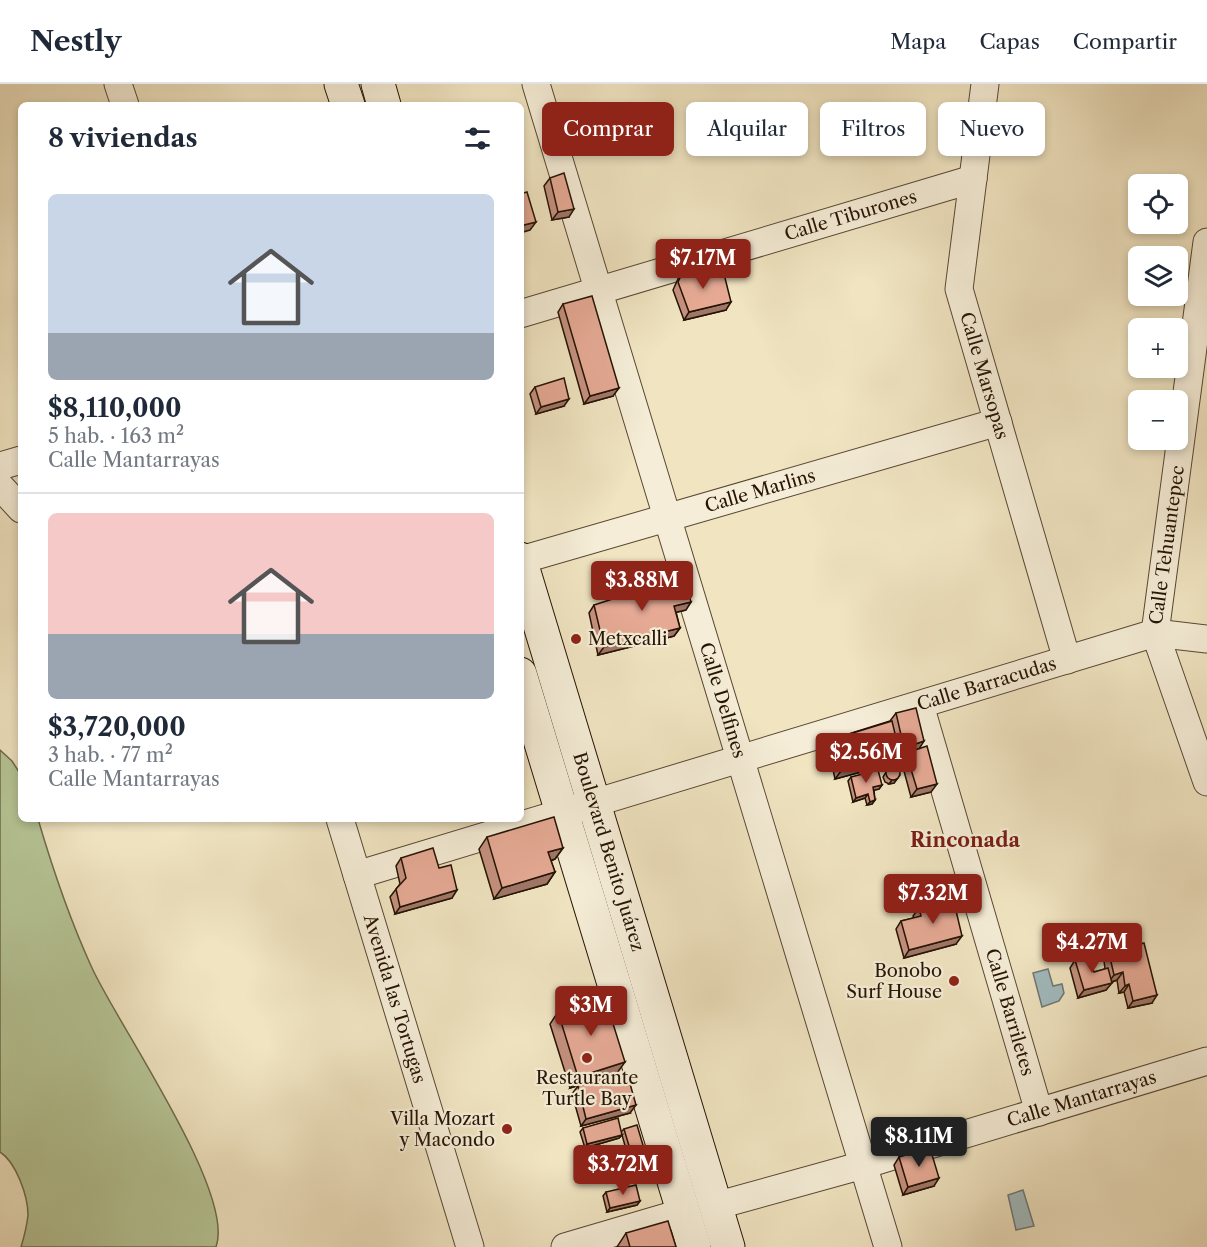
<!DOCTYPE html>
<html lang="es">
<meta charset="utf-8">
<style>
body{margin:0;font-family:"Libre Caslon Text",serif;background:#f6f6f7;color:#1f2937;height:100vh;display:flex;flex-direction:column;font-size:22px;white-space:nowrap}
*{box-sizing:border-box;margin:0}
p{font-size:20px;color:#747a83}
.icon{flex:none;width:33px;height:33px;fill:none;stroke:currentColor;stroke-width:2;stroke-linecap:round;stroke-linejoin:round}
.map{position:relative;flex:1;overflow:hidden}
.panel{position:absolute;left:18px;top:18px;width:506px;height:720px;display:flex;flex-direction:column;background:#fff;border-radius:9px;box-shadow:0 3px 9px #0003}
.panel>*{flex:none}
.hud{position:absolute;left:542px;top:18px;width:570px;height:54px;display:flex;gap:12px}
.fabs{position:absolute;left:1128px;top:90px;display:grid;gap:12px}
.fabs a{display:grid;place-items:center;width:60px;height:60px;border-radius:9px;background:#fff;box-shadow:0 3px 9px #0003;font-size:30px}
.price{position:absolute;translate:-50% -51px;padding:0 14px;border-radius:6px;background:#8f2418;color:#fff;font-size:20px;line-height:39px;filter:drop-shadow(0 2px 3px #0008)}
.price::after{content:'';position:absolute;left:50%;top:36px;width:18px;height:14px;margin-left:-9px;background:inherit;clip-path:polygon(0 0,100% 0,50% 100%)}
.price.current{background:#222;color:#fff}
ul{padding:0;list-style:none}
li{display:grid;align-content:center;gap:12px;height:318px;padding:0 30px}
li+li{border-top:2px solid #e0e1e3}
li span{display:grid;place-items:center;height:186px;border-radius:9px;color:#555}
li>.icon{margin-inline-start:auto}
span .icon{width:108px;height:108px;fill:#fffc;stroke-width:1}
li b{font-size:26px}
h2{display:flex;justify-content:space-between;align-items:center;height:72px;padding:0 30px;font-size:26px}
.tag{padding:0 21px;border-radius:9px;background:#fff;box-shadow:0 3px 9px #0003;font-size:21px;line-height:54px}
.tag.current{background:#8f2418;color:#fff}
header{display:flex;align-items:center;gap:36px;box-sizing:border-box;height:84px;padding:0 30px;background:#fff;border-bottom:2px solid #e0e1e3}
header strong{font-size:28px}
nav{display:flex;gap:33px;margin-inline-start:auto;font-size:21px}
.map>svg:first-child{display:block}
.green{fill:#b6c596;stroke:#6e6c4d;stroke-width:1.5}
.water{fill:#a1bbbf;stroke:#6f7874;stroke-width:1.5}
.lines{fill:none;stroke-linecap:round;stroke-linejoin:round}
.street-casing{stroke:#584733;stroke-width:29}
.secondary-casing{stroke:#251304;stroke-width:35}
.street{stroke:#f5edd7;stroke-width:27}
.secondary{stroke:#f5edd7;stroke-width:33}
.wall{fill:#c5917f;stroke:#251304;stroke-width:1.5}
.shaded-wall{fill:#a07668;stroke:#251304;stroke-width:1.5}
.building{fill:#e5a994;stroke:#251304;stroke-width:1.5}
.poi-dot{fill:#8f2418;stroke:#f5edd7;stroke-width:2}
.labels{text-anchor:middle;dominant-baseline:central;stroke-width:4.5;stroke-linejoin:round;paint-order:stroke}
.street-label{font-size:18px;fill:#251304;stroke:#f5edd7}
.poi-label{font-size:18px;fill:#251304;stroke:#f5edd7;text-anchor:end}
.neighbourhood-label{font-size:20px;font-weight:bold;fill:#7a1f14;stroke:#f5edd7}
</style>
<header>
<strong>Nestly</strong>
<nav><a>Mapa</a><a>Capas</a><a>Compartir</a></nav>
</header>
<div class="map">
<svg width="1207" height="1163" viewBox="0 0 1207 1163">
<rect width="100%" height="100%" fill="#f0e4c1"/>
<filter id="stains"><feTurbulence type="fractalNoise" baseFrequency=".00333" numOctaves="4"/><feColorMatrix values="0 0 0 0 .2 0 0 0 0 .09 0 0 0 0 .02 0 0 0 .5 -.17"/></filter>
<radialGradient id="worn" r=".72"><stop offset=".6" stop-color="#630" stop-opacity="0"/><stop offset="1" stop-color="#630" stop-opacity=".3"/></radialGradient>
<path class="green" d="M0 666 12 677 21 691V735H38C53 786 70 836 92 884 118 941 236 1109 216 1163H21C24 1153 27 1141 28 1131 28 1112 16 1078 0 1068Z"/>
<g class="water">
<polygon points="1048,885 1053,902 1062,900 1064,909 1059,917 1042,923 1033,889"/>
<polygon points="1023,1106 1034,1142 1016,1146 1008,1111"/>
</g>
<g class="lines">
<g class="street-casing">
<g id="street">
<polyline points="118,0 125,21"/>
<path id="s1" d="M536 0 888 1163"/>
<path id="s2" d="M985 0 959 205 1067 576"/>
<polyline points="1207,158 1155,549 1207,698"/>
<path id="s3" d="M520 230 973 95"/>
<polyline points="0,382 21,376"/>
<polyline points="0,402 21,425"/>
<path id="s4" d="M521 476 998 338"/>
<path id="s5" d="M920 621 1039 1028"/>
<path id="s6" d="M340 735 470 1163"/>
<path id="s7" d="M357 791 1155 549 1207 555"/>
<path id="s8" d="M715 1122 863 1081 1207 977"/>
<polyline points="565,1163 684,1128"/>
</g>
</g>
<g class="secondary-casing">
<g id="secondary">
<polyline points="341,0 348,21"/>
<polyline points="378,0 384,21"/>
<path id="s9" d="M520 475 728 1163"/>
<polyline points="520,590 694,1163"/>
</g>
</g>
<use href="#street" class="street"/>
<use href="#secondary" class="secondary"/>
</g>
<g class="wall">
<polygon points="550,94 569,133 552,136 544,102"/>
<polygon points="683,188 707,194 726,226 684,236 673,206 678,195"/>
<polygon points="563,220 613,312 584,320 558,228"/>
<polygon points="535,303 564,322 536,330 530,310"/>
<polygon points="594,521 686,526 676,528 680,544 674,552 598,571 589,529"/>
<polygon points="896,629 919,665 931,708 911,713 901,676 906,669 899,672 896,660 891,666 887,681 835,695 828,662 833,655 890,637"/>
<polygon points="889,683 900,691 894,699 889,700 885,698 883,693"/>
<polygon points="851,693 882,701 879,705 874,706 875,716 872,720 867,721 865,714 853,718 848,697"/>
<polygon points="487,753 563,764 555,775 551,777 555,788 547,800 494,815 479,765"/>
<polygon points="401,774 439,784 452,814 395,830 390,813 400,800 396,782"/>
<polygon points="919,824 956,860 904,874 896,845 901,837 914,834 913,832"/>
<polygon points="1109,869 1152,919 1128,924 1124,908 1119,909 1117,896 1112,898 1106,906 1078,914 1070,884 1075,876 1094,888 1105,885 1104,877"/>
<polygon points="558,928 617,989 570,1004 550,940"/>
<polygon points="578,1002 630,1029 581,1042 572,1010"/>
<polygon points="583,1044 621,1048 624,1045 645,1068 643,1072 629,1076 622,1051 619,1054 585,1064 580,1048"/>
<polygon points="899,1073 934,1102 903,1111 894,1081"/>
<polygon points="606,1108 640,1117 637,1121 607,1128 603,1112"/>
<polygon points="626,1149 676,1163 617,1163"/>
</g>
<g class="shaded-wall">
<polygon points="574,125 569,133 552,136 558,128"/>
<polygon points="536,138 530,146 520,149 520,142"/>
<polygon points="731,218 726,226 684,236 689,228"/>
<polygon points="619,304 613,312 584,320 590,312"/>
<polygon points="569,315 564,322 536,330 541,323"/>
<polygon points="691,518 686,526 669,530 674,522"/>
<polygon points="680,544 674,552 598,571 604,563"/>
<polygon points="924,657 919,665 899,672 904,664"/>
<polygon points="897,658 892,666 884,669 890,661"/>
<polygon points="893,673 887,681 835,695 841,687"/>
<polygon points="897,695 894,699 889,700 892,696"/>
<polygon points="937,700 931,708 911,713 917,705"/>
<polygon points="882,701 879,705 870,707 873,703"/>
<polygon points="868,710 865,714 853,718 856,714"/>
<polygon points="875,716 872,720 867,721 870,718"/>
<polygon points="563,764 555,775 540,780 548,768"/>
<polygon points="555,788 547,800 494,815 502,804"/>
<polygon points="457,806 452,814 395,830 400,823"/>
<polygon points="962,852 956,860 904,874 909,866"/>
<polygon points="1123,888 1117,896 1108,899 1114,891"/>
<polygon points="1112,899 1106,906 1078,914 1084,906"/>
<polygon points="1129,900 1124,908 1119,909 1125,902"/>
<polygon points="1157,911 1152,919 1128,924 1133,917"/>
<polygon points="625,978 617,989 570,1004 578,993"/>
<polygon points="636,1021 630,1029 581,1042 586,1035"/>
<polygon points="622,1051 619,1054 585,1064 587,1060"/>
<polygon points="645,1068 643,1072 629,1076 632,1072"/>
<polygon points="939,1094 934,1102 903,1111 908,1103"/>
<polygon points="640,1117 637,1121 607,1128 610,1124"/>
</g>
<g class="building">
<polygon points="564,89 574,125 558,128 550,94"/>
<polygon points="527,108 536,138 520,142 520,110"/>
<polygon points="691,184 699,184 707,194 724,190 731,218 689,228 678,198 683,188"/>
<polygon points="592,212 619,304 590,312 563,220"/>
<polygon points="564,294 569,315 541,323 535,303"/>
<polygon points="683,492 691,518 674,522 680,544 604,563 594,521"/>
<polygon points="916,624 924,657 904,664 896,629"/>
<polygon points="892,637 897,658 890,661 893,673 841,687 833,655"/>
<polygon points="927,662 937,700 917,705 906,669"/>
<circle cx="893" cy="689" r="7"/>
<polygon points="878,686 882,701 873,703 875,716 870,718 868,710 856,714 851,693"/>
<polygon points="554,733 563,764 548,768 555,788 502,804 487,753"/>
<polygon points="433,764 439,784 451,781 457,806 400,823 396,805 406,794 401,774"/>
<polygon points="953,814 962,852 909,866 901,837 921,832 919,824"/>
<polygon points="1144,859 1157,911 1133,917 1129,900 1125,902 1123,888 1114,891 1109,869"/>
<polygon points="1089,872 1094,888 1108,884 1112,899 1084,906 1075,876"/>
<polygon points="605,914 625,978 578,993 558,928"/>
<polygon points="627,989 636,1021 586,1035 578,1002"/>
<polygon points="618,1034 622,1051 587,1060 583,1044"/>
<polygon points="637,1041 645,1068 632,1072 624,1045"/>
<polygon points="930,1064 939,1094 908,1103 899,1073"/>
<polygon points="636,1101 640,1117 610,1124 606,1108"/>
<polygon points="668,1137 676,1163 630,1163 626,1149"/>
</g>
<g class="poi-dot">
<circle cx="576" cy="555" r="6"/>
<circle cx="954" cy="897" r="6"/>
<circle cx="587" cy="974" r="6"/>
<circle cx="507" cy="1045" r="6"/>
</g>
<g class="labels">
<g class="street-label">
<text stroke="none"><textPath href="#s3" startOffset="345">Calle Tiburones</textPath></text>
<text stroke="none"><textPath href="#s2" startOffset="297">Calle Marsopas</textPath></text>
<text stroke="none"><textPath href="#s4" startOffset="249">Calle Marlins</textPath></text>
<text transform="translate(1167 461) rotate(-82)">Calle Tehuantepec</text>
<text stroke="none"><textPath href="#s7" startOffset="658">Calle Barracudas</textPath></text>
<text stroke="none"><textPath href="#s1" startOffset="644">Calle Delfines</textPath></text>
<text stroke="none"><textPath href="#s9" startOffset="306">Boulevard Benito Juárez</textPath></text>
<text stroke="none"><textPath href="#s6" startOffset="188">Avenida las Tortugas</textPath></text>
<text stroke="none"><textPath href="#s5" startOffset="320">Calle Barriletes</textPath></text>
<text stroke="none"><textPath href="#s8" startOffset="382">Calle Mantarrayas</textPath></text>
</g>
<g class="poi-label">
<text x="588" y="555" text-anchor="start">Metxcalli</text>
<text x="942" y="887">Bonobo<tspan x="942" dy="21">Surf House</tspan></text>
<text x="587" y="994" text-anchor="middle">Restaurante<tspan x="587" dy="21">Turtle Bay</tspan></text>
<text x="495" y="1035">Villa Mozart<tspan x="495" dy="21">y Macondo</tspan></text>
</g>
<g class="neighbourhood-label">
<text x="965" y="756">Rinconada</text>
</g>
</g>
<rect width="100%" height="100%" filter="url(#stains)"/>
<rect width="100%" height="100%" fill="url(#worn)"/>
</svg>
<div class="fabs">
<a><svg class="icon" aria-label="locate" viewBox="0 0 24 24"><circle cx="12" cy="12" r="6"/><path d="M12 2v4M12 18v4M2 12h4M18 12h4"/></svg></a>
<a><svg class="icon" aria-label="layers" viewBox="0 0 24 24"><path d="M12 4l9 5-9 5-9-5zM3 14l9 5 9-5"/></svg></a>
<a>+</a>
<a>−</a>
</div>
<b class="price" style="left:703px;top:206px">$7.17M</b>
<b class="price" style="left:642px;top:528px">$3.88M</b>
<b class="price" style="left:866px;top:700px">$2.56M</b>
<b class="price" style="left:933px;top:841px">$7.32M</b>
<b class="price" style="left:1092px;top:890px">$4.27M</b>
<b class="price" style="left:591px;top:953px">$3M</b>
<b class="price current" style="left:919px;top:1084px">$8.11M</b>
<b class="price" style="left:623px;top:1112px">$3.72M</b>
<div class="hud">
<a class="tag current">Comprar</a>
<a class="tag">Alquilar</a>
<a class="tag">Filtros</a>
<a class="tag">Nuevo</a>
</div>
<section class="panel">
<h2>8 viviendas<svg class="icon" aria-label="filters" viewBox="0 0 24 24"><path d="M4 7h16M4 17h16"/><circle cx="9" cy="7" r="2"/><circle cx="15" cy="17" r="2"/></svg></h2>
<ul>
<li><span style="background:linear-gradient(#c9d6e8 75%,#9aa5b1 0)"><svg class="icon" aria-label="home" viewBox="0 0 24 24"><path d="M3 11l9-7 9 7M6 9v11h12V9"/></svg></span><div><b>$8,110,000</b><p>5 hab. · 163 m²</p><p>Calle Mantarrayas</p></div></li>
<li><span style="background:linear-gradient(#f6c9c9 65%,#9aa5b1 0)"><svg class="icon" aria-label="home" viewBox="0 0 24 24"><path d="M3 11l9-7 9 7M6 9v11h12V9"/></svg></span><div><b>$3,720,000</b><p>3 hab. · 77 m²</p><p>Calle Mantarrayas</p></div></li>
</ul>
</section>
</div>
